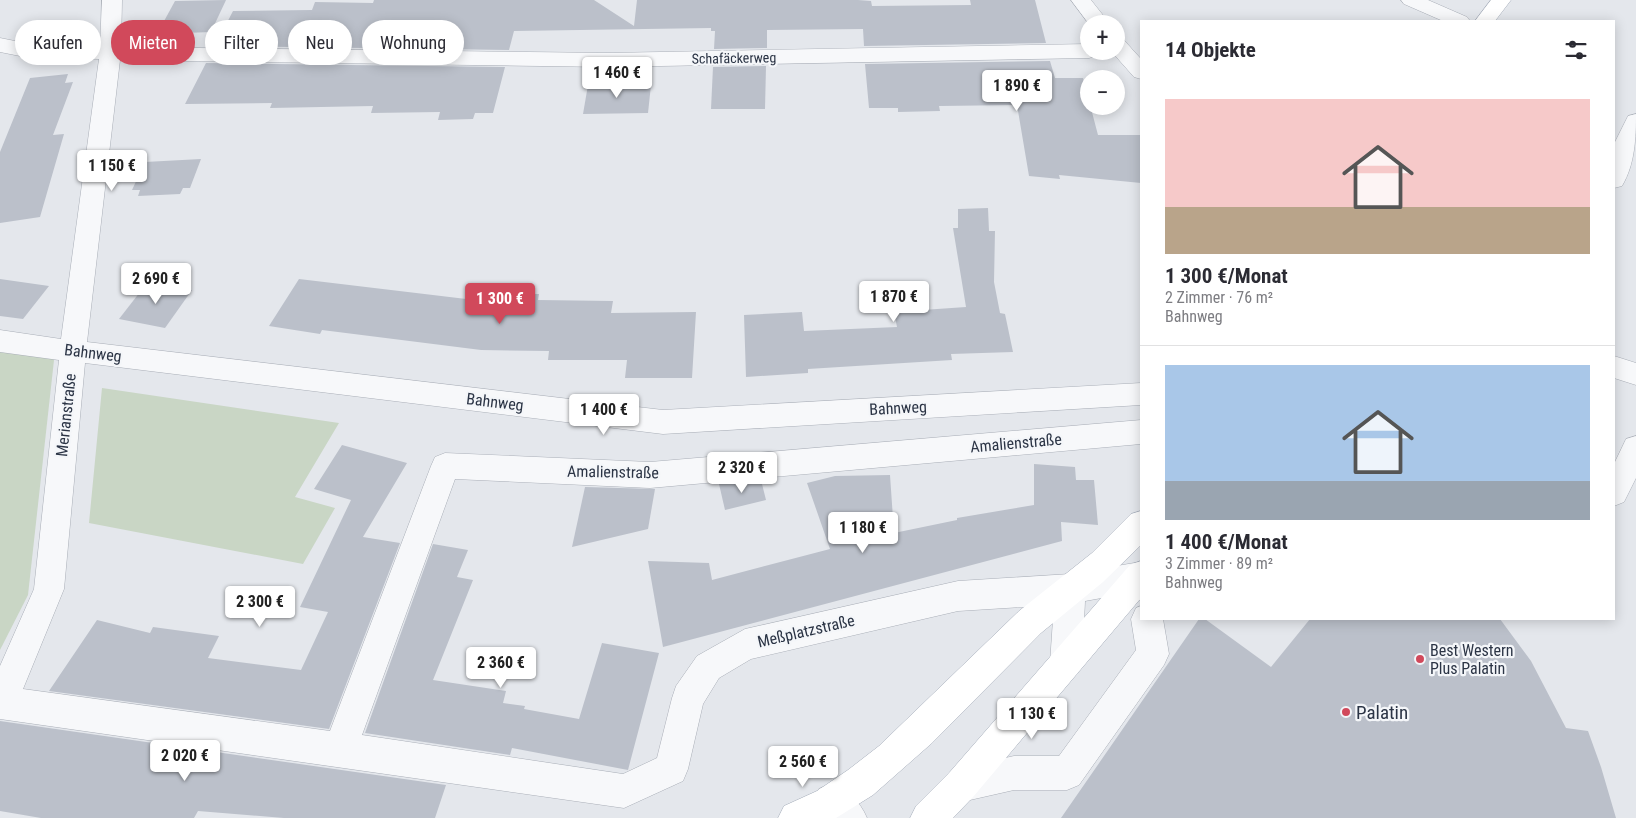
<!DOCTYPE html>
<html lang="de">
<meta charset="utf-8">
<style>
body{margin:0;font-family:"Roboto Condensed",sans-serif;background:#f2f2f3;color:#2b2b33;height:100vh;display:flex;flex-direction:column;font-size:19px;white-space:nowrap}
*{box-sizing:border-box;margin:0}
p{font-size:16px;color:#7c7c81}
.icon{flex:none;width:28px;height:28px;fill:none;stroke:currentColor;stroke-width:2;stroke-linecap:round;stroke-linejoin:round}
.map{position:relative;flex:1;overflow:hidden}
.panel{position:absolute;left:1140px;top:20px;width:475px;height:600px;display:flex;flex-direction:column;background:#fff;border-radius:0px;box-shadow:0 2px 12px #0003}
.panel>*{flex:none}
.top-card{position:absolute;left:15px;top:20px;width:475px;height:45px;display:flex;gap:10px}
.fabs{position:absolute;left:1080px;top:15px;display:grid;gap:10px}
.fabs a{display:grid;place-items:center;width:45px;height:45px;border-radius:50%;background:#fff;box-shadow:0 2px 12px #0003;font-size:25px}
.price{position:absolute;translate:-50% -42px;padding:0 11px;border-radius:5px;background:#fff;color:#222;font-size:16px;line-height:32px;filter:drop-shadow(0 1px 2px #0008)}
.price::after{content:'';position:absolute;left:50%;top:30px;width:15px;height:11px;margin-left:-8px;background:inherit;clip-path:polygon(0 0,100% 0,50% 100%)}
.price.on{background:#d1495b;color:#fff}
ul{padding:0;list-style:none}
li{display:grid;align-content:center;gap:10px;height:265px;padding:0 25px}
li+li{border-top:1px solid #e1e1e2}
li span{display:grid;place-items:center;height:155px;border-radius:0px;color:#555}
li>.icon{margin-inline-start:auto}
span .icon{width:90px;height:90px;fill:#fffc;stroke-width:1}
li b{font-size:21px}
h2{display:flex;justify-content:space-between;align-items:center;height:60px;padding:0 25px;font-size:21px}
.pill{padding:0 18px;border-radius:22px;background:#fff;box-shadow:0 2px 12px #0003;font-size:18px;line-height:45px}
.pill.on{background:#d1495b;color:#fff}
.map>svg:first-child{display:block}
.green{fill:#c9d6c5}
.building{fill:#bbc0ca}
.lines{fill:none;stroke-linecap:round;stroke-linejoin:round}
.minor-casing{stroke:#a9aeb7;stroke-width:1}
.major-casing{stroke:#a3abb8;stroke-width:1}
.minor{fill:#f7f8fa;fill-rule:evenodd}
.major{fill:#fff;fill-rule:evenodd}
.poi-dot{fill:#d1495b;stroke:#f4f6f9;stroke-width:2}
.labels{text-anchor:middle;dominant-baseline:central;stroke-width:4.5;stroke-linejoin:round;paint-order:stroke}
.far-street-label{font-size:14px;fill:#2b3445;stroke:#f4f6f9}
.street-label{font-size:16px;fill:#2b3445;stroke:#f4f6f9}
.poi-label{font-size:16px;fill:#2b3445;stroke:#f4f6f9;text-anchor:start}
.near-poi-label{font-size:19px;fill:#2b3445;stroke:#f4f6f9;text-anchor:start}
</style>
<div class="map">
<svg width="1636" height="818" viewBox="0 0 1636 818">
<rect width="100%" height="100%" fill="#e4e7ec"/>
<g class="green">
<polygon points="0,335 56,342 28,595 0,650"/>
<polygon points="102,388 339,423 295,497 335,508 303,564 89,523"/>
</g>
<g class="building">
<polygon points="226,0 211,32 157,34 175,1"/>
<polygon points="374,0 594,0 634,26 637,0 858,0 871,1 872,6 971,5 970,0 1035,0 1046,43 864,46 863,29 767,30 767,48 714,49 715,31 711,31 711,28 514,31 509,50 215,46 233,11 312,10 315,2 373,3"/>
<polygon points="1050,61 1055,78 1083,78 1098,135 1141,135 1141,183 1059,175 1060,179 1029,176 1017,105 939,106 940,111 898,112 898,108 869,108 865,64"/>
<polygon points="206,63 505,67 493,113 475,113 473,119 438,120 440,112 371,113 373,106 270,108 272,103 185,104"/>
<polygon points="766,66 765,109 711,109 713,67"/>
<polygon points="68,74 65,83 73,82 53,135 64,134 40,217 0,223 0,152 30,78"/>
<polygon points="588,85 651,85 648,113 583,114"/>
<polygon points="201,159 190,188 183,188 180,194 138,196 140,190 132,190 145,162"/>
<polygon points="988,208 989,231 995,231 994,282 1000,313 1005,314 1013,352 951,354 952,360 808,369 808,373 746,377 744,315 802,312 804,331 897,327 894,312 966,307 953,228 958,228 958,209"/>
<polygon points="0,279 49,286 23,319 0,316"/>
<polygon points="299,279 483,301 484,293 539,294 538,300 613,301 611,313 696,312 692,378 625,378 627,360 548,360 549,351 481,350 322,330 320,334 269,326"/>
<polygon points="147,283 192,290 165,328 119,319"/>
<polygon points="342,445 407,463 363,537 400,543 329,729 49,691 97,620 150,633 153,627 219,636 208,658 301,670 328,612 300,607 351,500 314,489"/>
<polygon points="1034,464 1075,467 1076,480 1094,480 1098,525 1061,522 1062,541 663,647 648,561 709,563 712,580 830,549 807,483 835,476 890,475 894,533 957,520 957,518 1034,505"/>
<polygon points="761,480 766,500 725,510 719,484"/>
<polygon points="585,487 655,489 648,529 572,547"/>
<polygon points="433,544 468,550 457,577 473,580 433,680 506,691 503,703 525,706 524,709 579,719 602,643 659,653 628,770 512,748 510,755 365,733"/>
<polygon points="1199,619 1205,619 1271,667 1310,619 1500,619 1531,661 1566,728 1588,731 1601,767 1616,818 1061,818"/>
<polygon points="0,721 446,785 435,818 284,818 198,811 194,818 41,818 0,811"/>
</g>
<g class="lines">
<g class="minor-casing">
<g id="minor">
<polygon points="102,0 122,0 121,47 608,53 1089,44 1089,51 1099,51 1096,56 1089,58 608,67 120,60 87,342 663,410 1141,383 1141,405 663,434 85,363 64,589 23,689 330,731 431,466 435,457 445,453 650,462 1141,420 1141,444 650,488 455,479 362,735 623,774 657,758 672,698 676,686 697,656 745,629 958,581 1070,574 1140,562 1141,601 1130,596 1129,593 1085,601 1082,663 1077,674 1066,679 1055,674 1050,663 1054,605 958,611 751,659 719,678 703,704 688,769 683,781 624,808 0,719 0,666 34,589 59,360 0,352 0,330 61,339 99,59 20,56 0,52 0,38 20,42 100,46"/>
<polygon points="1071,0 1091,0 1110,24 1089,24"/>
<polygon points="1401,0 1428,0 1467,17 1470,21 1443,21 1404,4"/>
<polygon points="1116,38 1123,39 1141,59 1141,79 1134,77 1111,51 1116,51"/>
<path d="M1636 114C1636 138 1635 164 1622 186L1614 188V144L1628 116Z"/>
<polygon points="1614,356 1636,363 1636,385 1614,378"/>
<polygon points="1636,436 1636,478 1624,502 1614,506 1614,464 1626,439"/>
<polygon points="1141,606 1141,619 1163,619 1169,654 1164,665 1079,785 1067,790 1014,790 961,802 949,797 944,785 949,773 961,768 1014,756 1059,756 1136,650 1131,619 1136,608"/>
<path d="M831 784C848 791 860 801 867 818H824L819 813 814 801 819 789Z"/>
</g>
</g>
<g class="major-casing">
<g id="major">
<polygon points="1491,0 1511,0 1495,21 1475,21"/>
<polygon points="1141,511 1141,545 1103,582 1041,633 932,743 873,795 836,818 778,818 784,806 817,791 848,770 879,746 1019,611 1092,553 1131,514"/>
<polygon points="1141,561 1141,598 973,797 953,818 910,818 916,806 949,773 1130,565"/>
</g>
</g>
<use href="#minor" class="minor"/>
<use href="#major" class="major"/>
</g>
<g class="poi-dot">
<circle cx="1420" cy="659" r="5"/>
<circle cx="1346" cy="712" r="5"/>
</g>
<g class="labels">
<g class="far-street-label">
<text transform="translate(734 58) rotate(-1)">Schafäckerweg</text>
</g>
<g class="street-label">
<text transform="translate(93 353) rotate(7)">Bahnweg</text>
<text transform="translate(495 402) rotate(7)">Bahnweg</text>
<text transform="translate(898 408) rotate(-3)">Bahnweg</text>
<text transform="translate(66 415) rotate(-84)">Merianstraße</text>
<text transform="translate(1016 443) rotate(-5)">Amalienstraße</text>
<text transform="translate(613 472) rotate(1)">Amalienstraße</text>
<text transform="translate(806 631) rotate(-13)">Meßplatzstraße</text>
</g>
<g class="poi-label">
<text x="1430" y="650">Best Western<tspan x="1430" dy="18">Plus Palatin</tspan></text>
</g>
<g class="near-poi-label">
<text x="1356" y="712">Palatin</text>
</g>
</g>
</svg>
<div class="fabs">
<a>+</a>
<a>−</a>
</div>
<b class="price" style="left:617px;top:99px">1 460 €</b>
<b class="price" style="left:1017px;top:112px">1 890 €</b>
<b class="price" style="left:112px;top:192px">1 150 €</b>
<b class="price" style="left:156px;top:305px">2 690 €</b>
<b class="price" style="left:894px;top:323px">1 870 €</b>
<b class="price on" style="left:500px;top:325px">1 300 €</b>
<b class="price" style="left:604px;top:436px">1 400 €</b>
<b class="price" style="left:742px;top:494px">2 320 €</b>
<b class="price" style="left:863px;top:554px">1 180 €</b>
<b class="price" style="left:260px;top:628px">2 300 €</b>
<b class="price" style="left:501px;top:689px">2 360 €</b>
<b class="price" style="left:1032px;top:740px">1 130 €</b>
<b class="price" style="left:185px;top:782px">2 020 €</b>
<b class="price" style="left:803px;top:788px">2 560 €</b>
<div class="top-card">
<a class="pill">Kaufen</a>
<a class="pill on">Mieten</a>
<a class="pill">Filter</a>
<a class="pill">Neu</a>
<a class="pill">Wohnung</a>
</div>
<section class="panel">
<h2>14 Objekte<svg class="icon" aria-label="filters" viewBox="0 0 24 24"><path d="M4 7h16M4 17h16"/><circle cx="9" cy="7" r="2"/><circle cx="15" cy="17" r="2"/></svg></h2>
<ul>
<li><span style="background:linear-gradient(#f6c9c9 70%,#b9a48a 0)"><svg class="icon" aria-label="home" viewBox="0 0 24 24"><path d="M3 11l9-7 9 7M6 9v11h12V9"/></svg></span><div><b>1 300 €/Monat</b><p>2 Zimmer · 76 m²</p><p>Bahnweg</p></div></li>
<li><span style="background:linear-gradient(#a9c7e8 75%,#9aa5b1 0)"><svg class="icon" aria-label="home" viewBox="0 0 24 24"><path d="M3 11l9-7 9 7M6 9v11h12V9"/></svg></span><div><b>1 400 €/Monat</b><p>3 Zimmer · 89 m²</p><p>Bahnweg</p></div></li>
</ul>
</section>
</div>
